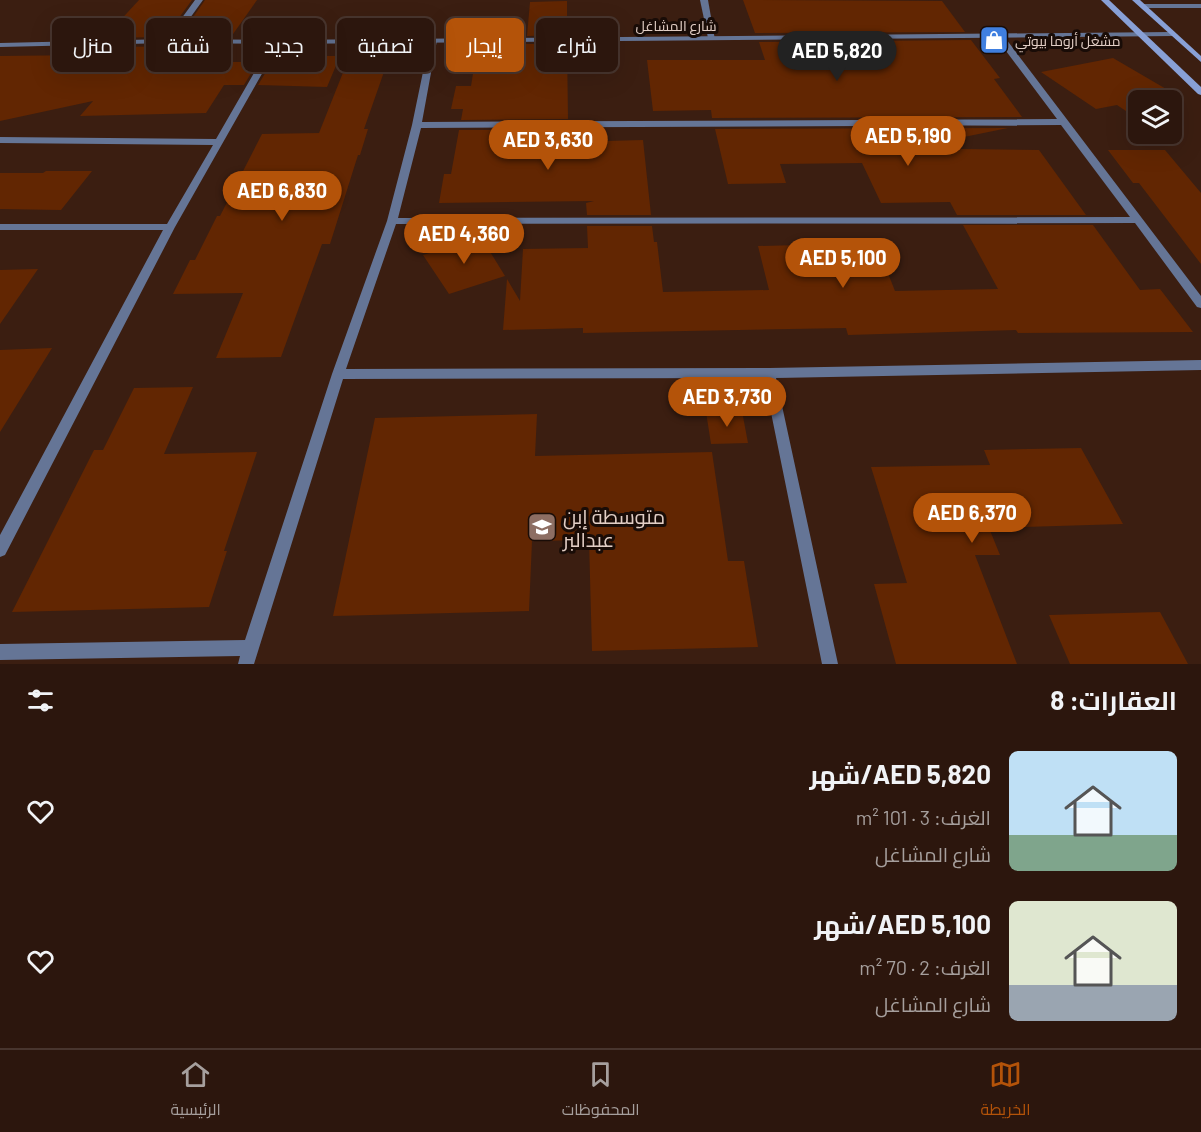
<!DOCTYPE html>
<html lang="ar">
<meta charset="utf-8">
<style>
body{margin:0;font-family:Barlow,Cairo,sans-serif;background:#38231b;color:#f1f3f6;direction:rtl;height:100vh;display:flex;flex-direction:column;font-size:22px;white-space:nowrap}
*{box-sizing:border-box;margin:0}
p{font-size:20px;color:#a69f9d}
.icon{flex:none;width:33px;height:33px;fill:none;stroke:currentColor;stroke-width:2;stroke-linecap:round;stroke-linejoin:round}
.map{position:relative;height:664px;overflow:hidden;direction:ltr}
.drawer{display:flex;flex-direction:column;background:#2c160d;flex:1}
.drawer>*{flex:none}
.banner{position:absolute;left:18px;top:18px;width:600px;height:54px;direction:rtl;display:flex;gap:12px}
.tools{position:absolute;left:1128px;top:90px;display:grid;gap:12px}
.tools a{display:grid;place-items:center;width:54px;height:54px;border-radius:9px;background:#2c160d;box-shadow:0 6px 24px #0002,0 0 0 2px #48352e;font-size:30px}
.price{position:absolute;translate:-50% -51px;padding:0 14px;border-radius:21px;background:#b45309;color:#fff;font-size:20px;line-height:39px;filter:drop-shadow(0 2px 3px #0008)}
.price::after{content:'';position:absolute;left:50%;top:36px;width:18px;height:14px;margin-left:-9px;background:inherit;clip-path:polygon(0 0,100% 0,50% 100%)}
.price.on{background:#222;color:#fff}
ul{padding:0;list-style:none}
li{display:flex;align-items:center;gap:18px;height:150px;padding:0 24px}
li span{display:grid;place-items:center;flex:none;width:168px;height:120px;border-radius:9px;color:#555}
li>.icon{margin-inline-start:auto}
span .icon{width:72px;height:72px;fill:#fffc;stroke-width:1}
li b{font-size:26px}
h2{display:flex;justify-content:space-between;align-items:center;height:72px;padding:0 24px;font-size:26px}
.chip{padding:0 21px;border-radius:9px;background:#2c160d;box-shadow:0 6px 24px #0002,0 0 0 2px #48352e;font-size:21px;line-height:54px}
.chip.on{background:#b45309;color:#fff}
.menu{display:flex;justify-content:space-around;align-items:center;height:84px;border-top:2px solid #48352e;background:#2c160d;font-size:16px;color:#a69f9d}
.menu a{display:grid;justify-items:center;gap:3px}
.menu .on{color:#b45309}
.map>svg:first-child{display:block}
.building{fill:#622602}
.lines{fill:none;stroke-linecap:round;stroke-linejoin:round}
.minor{fill:#657596;fill-rule:evenodd}
.tertiary{fill:#657596;fill-rule:evenodd}
.secondary{fill:#88a0d6;fill-rule:evenodd}
.labels{text-anchor:middle;dominant-baseline:central;stroke-width:6;stroke-linejoin:round;paint-order:stroke}
.far-street-label{font-size:14px;fill:#e2cec5;stroke:#190c07}
.far-poi-label{font-size:14px;fill:#e2cec5;stroke:#190c07;text-anchor:start}
.near-poi-label{font-size:20px;fill:#e2cec5;stroke:#190c07;text-anchor:start}
</style>
<div class="map">
<svg width="1201" height="664" viewBox="0 0 1201 664">
<rect width="100%" height="100%" fill="#3b1e11"/>
<g class="building">
<polygon points="139,0 192,0 165,37 104,38"/>
<polygon points="205,0 257,0 231,37 179,37"/>
<polygon points="743,0 942,1 965,32 755,33"/>
<polygon points="567,1 567,35 527,36 530,2"/>
<polygon points="971,40 1000,78 994,79 1022,117 712,118 711,110 653,111 647,60 765,60 759,42"/>
<polygon points="526,44 567,44 568,119 461,120 463,109 451,109 456,86 471,86 475,61 525,60"/>
<polygon points="225,46 214,62 258,62 244,85 224,85 206,113 80,116 93,101 0,121 0,56 88,55 96,47"/>
<polygon points="296,56 340,56 327,87 258,85 272,62 293,61"/>
<polygon points="1113,58 1173,93 1138,100 1138,119 1117,105 1096,109 1041,72"/>
<polygon points="385,69 364,129 368,129 360,155 358,155 330,244 322,244 281,357 216,358 243,293 173,294 190,260 195,260 217,216 220,216 262,134 319,133 344,70"/>
<polygon points="1008,128 959,138 961,149 1039,150 1086,215 957,215 950,202 881,203 862,163 780,164 786,183 728,184 715,129"/>
<polygon points="459,130 568,130 570,142 643,140 651,215 587,215 586,203 594,201 439,203 444,174 451,174"/>
<polygon points="1108,150 1165,150 1201,193 1201,264 1139,183 1133,183"/>
<polygon points="46,171 92,171 61,210 0,209 0,173 43,173"/>
<polygon points="963,225 1093,225 1140,290 1160,289 1193,332 1018,333 1016,330 848,335 846,328 583,333 583,328 503,330 507,279 520,301 523,249 588,248 587,226 652,226 654,242 657,242 663,292 769,290 758,246 876,243 895,291 998,289"/>
<polygon points="481,237 505,276 449,294 423,255"/>
<polygon points="38,269 0,324 0,270"/>
<polygon points="52,348 0,432 0,350"/>
<polygon points="193,387 164,454 257,452 224,551 227,551 209,607 12,612 94,450 103,450 134,388"/>
<polygon points="742,411 748,443 711,444 706,412"/>
<polygon points="537,414 535,456 712,452 728,561 744,561 758,647 592,651 589,540 532,541 529,611 333,616 375,418"/>
<polygon points="1081,448 1123,524 989,528 1000,555 975,555 1017,664 896,664 874,584 907,583 871,467 990,465 984,450"/>
<polygon points="1160,612 1188,664 1070,664 1049,615"/>
</g>
<g class="lines">
<g class="minor">
<polygon points="195,0 203,0 172,43 166,43 165,41"/>
<polygon points="700,0 708,0 715,40 708,38"/>
<polygon points="1140,4 1201,4 1201,8 1143,8 1139,6"/>
<path d="M997 35H1003L1201 296V308L1197 307 1135 223 396 224 346 369 769 368 1201 360V370L776 378 838 664H822L764 378 343 379 254 664H238L240 656 0 660V644L245 640 332 374 387 221 412 125 430 38 437 40 422 122 1057 119 997 39ZM1061 125 1130 217 398 218 421 128Z"/>
<polygon points="273,40 280,42 175,227 5,555 0,557 0,535 163,230 0,230 0,224 167,224 213,145 0,143 0,137 216,139"/>
</g>
<polygon class="tertiary" points="1171,32 1174,32 1174,36 276,44 169,43 0,47 0,43 169,39 276,40"/>
<g class="secondary">
<polygon points="1101,0 1109,0 1201,87 1201,95 1198,94"/>
<polygon points="1132,0 1140,0 1201,56 1201,62"/>
</g>
</g>
<defs>
<g id="shop-square" transform="scale(1.5)"><rect x="-9" y="-9" width="18" height="18" rx="4" fill="#3f7fe0" stroke="#190c07"/><path d="M-5-2.5h2.3a2.7 3.5 0 0 1 5.4 0H5L5.5 6h-11ZM-1.5-2.5h3a1.5 2.3 0 0 0-3 0Z" fill="#fff"/></g>
<g id="school-square" transform="scale(1.5)"><rect x="-9" y="-9" width="18" height="18" rx="4" fill="#8d6e63" stroke="#190c07"/><path d="M0-5L7-2L0 1L-7-2ZM-4 1L0 2.5L4 1V4Q0 6-4 4Z" fill="#fff"/></g>
</defs>
<g fill-rule="evenodd">
<use href="#shop-square" x="994" y="40"/>
<use href="#school-square" x="542" y="527"/>
</g>
<g class="labels">
<g class="far-street-label">
<text x="676" y="25">شارع المشاغل</text>
</g>
<g class="far-poi-label">
<text x="1015" y="40">مشغل أروما بيوتي</text>
</g>
<g class="near-poi-label">
<text x="563" y="516">متوسطة إبن<tspan x="563" dy="23">عبدالبر</tspan></text>
</g>
</g>
</svg>
<div class="tools">
<a><svg class="icon" aria-label="layers" viewBox="0 0 24 24"><path d="M12 4l9 5-9 5-9-5zM3 14l9 5 9-5"/></svg></a>
</div>
<b class="price on" style="left:837px;top:82px">AED 5,820</b>
<b class="price" style="left:908px;top:167px">AED 5,190</b>
<b class="price" style="left:548px;top:171px">AED 3,630</b>
<b class="price" style="left:282px;top:222px">AED 6,830</b>
<b class="price" style="left:464px;top:265px">AED 4,360</b>
<b class="price" style="left:843px;top:289px">AED 5,100</b>
<b class="price" style="left:727px;top:428px">AED 3,730</b>
<b class="price" style="left:972px;top:544px">AED 6,370</b>
<div class="banner">
<a class="chip">شراء</a>
<a class="chip on">إيجار</a>
<a class="chip">تصفية</a>
<a class="chip">جديد</a>
<a class="chip">شقة</a>
<a class="chip">منزل</a>
</div>
</div>
<section class="drawer">
<h2>العقارات: 8<svg class="icon" aria-label="filters" viewBox="0 0 24 24"><path d="M4 7h16M4 17h16"/><circle cx="9" cy="7" r="2"/><circle cx="15" cy="17" r="2"/></svg></h2>
<ul>
<li><span style="background:linear-gradient(#bfe0f5 70%,#7fa58c 0)"><svg class="icon" aria-label="home" viewBox="0 0 24 24"><path d="M3 11l9-7 9 7M6 9v11h12V9"/></svg></span><div><b>AED 5,820/شهر</b><p>الغرف: 3 · 101 m²</p><p>شارع المشاغل</p></div><svg class="icon" aria-label="heart" viewBox="0 0 24 24"><path d="M12 20l-8-8c-3-5 5-10 8-4 3-6 11-1 8 4z"/></svg></li>
<li><span style="background:linear-gradient(#dfe7d0 70%,#9aa5b1 0)"><svg class="icon" aria-label="home" viewBox="0 0 24 24"><path d="M3 11l9-7 9 7M6 9v11h12V9"/></svg></span><div><b>AED 5,100/شهر</b><p>الغرف: 2 · 70 m²</p><p>شارع المشاغل</p></div><svg class="icon" aria-label="heart" viewBox="0 0 24 24"><path d="M12 20l-8-8c-3-5 5-10 8-4 3-6 11-1 8 4z"/></svg></li>
</ul>
</section>
<nav class="menu">
<a class="on"><svg class="icon" aria-label="map" viewBox="0 0 24 24"><path d="M3 6l6-2 6 2 6-2v14l-6 2-6-2-6 2zM9 4v14M15 6v14"/></svg>الخريطة</a>
<a><svg class="icon" aria-label="saved" viewBox="0 0 24 24"><path d="M7 4h10v16l-5-4-5 4z"/></svg>المحفوظات</a>
<a><svg class="icon" aria-label="home" viewBox="0 0 24 24"><path d="M3 11l9-7 9 7M6 9v11h12V9"/></svg>الرئيسية</a>
</nav>
